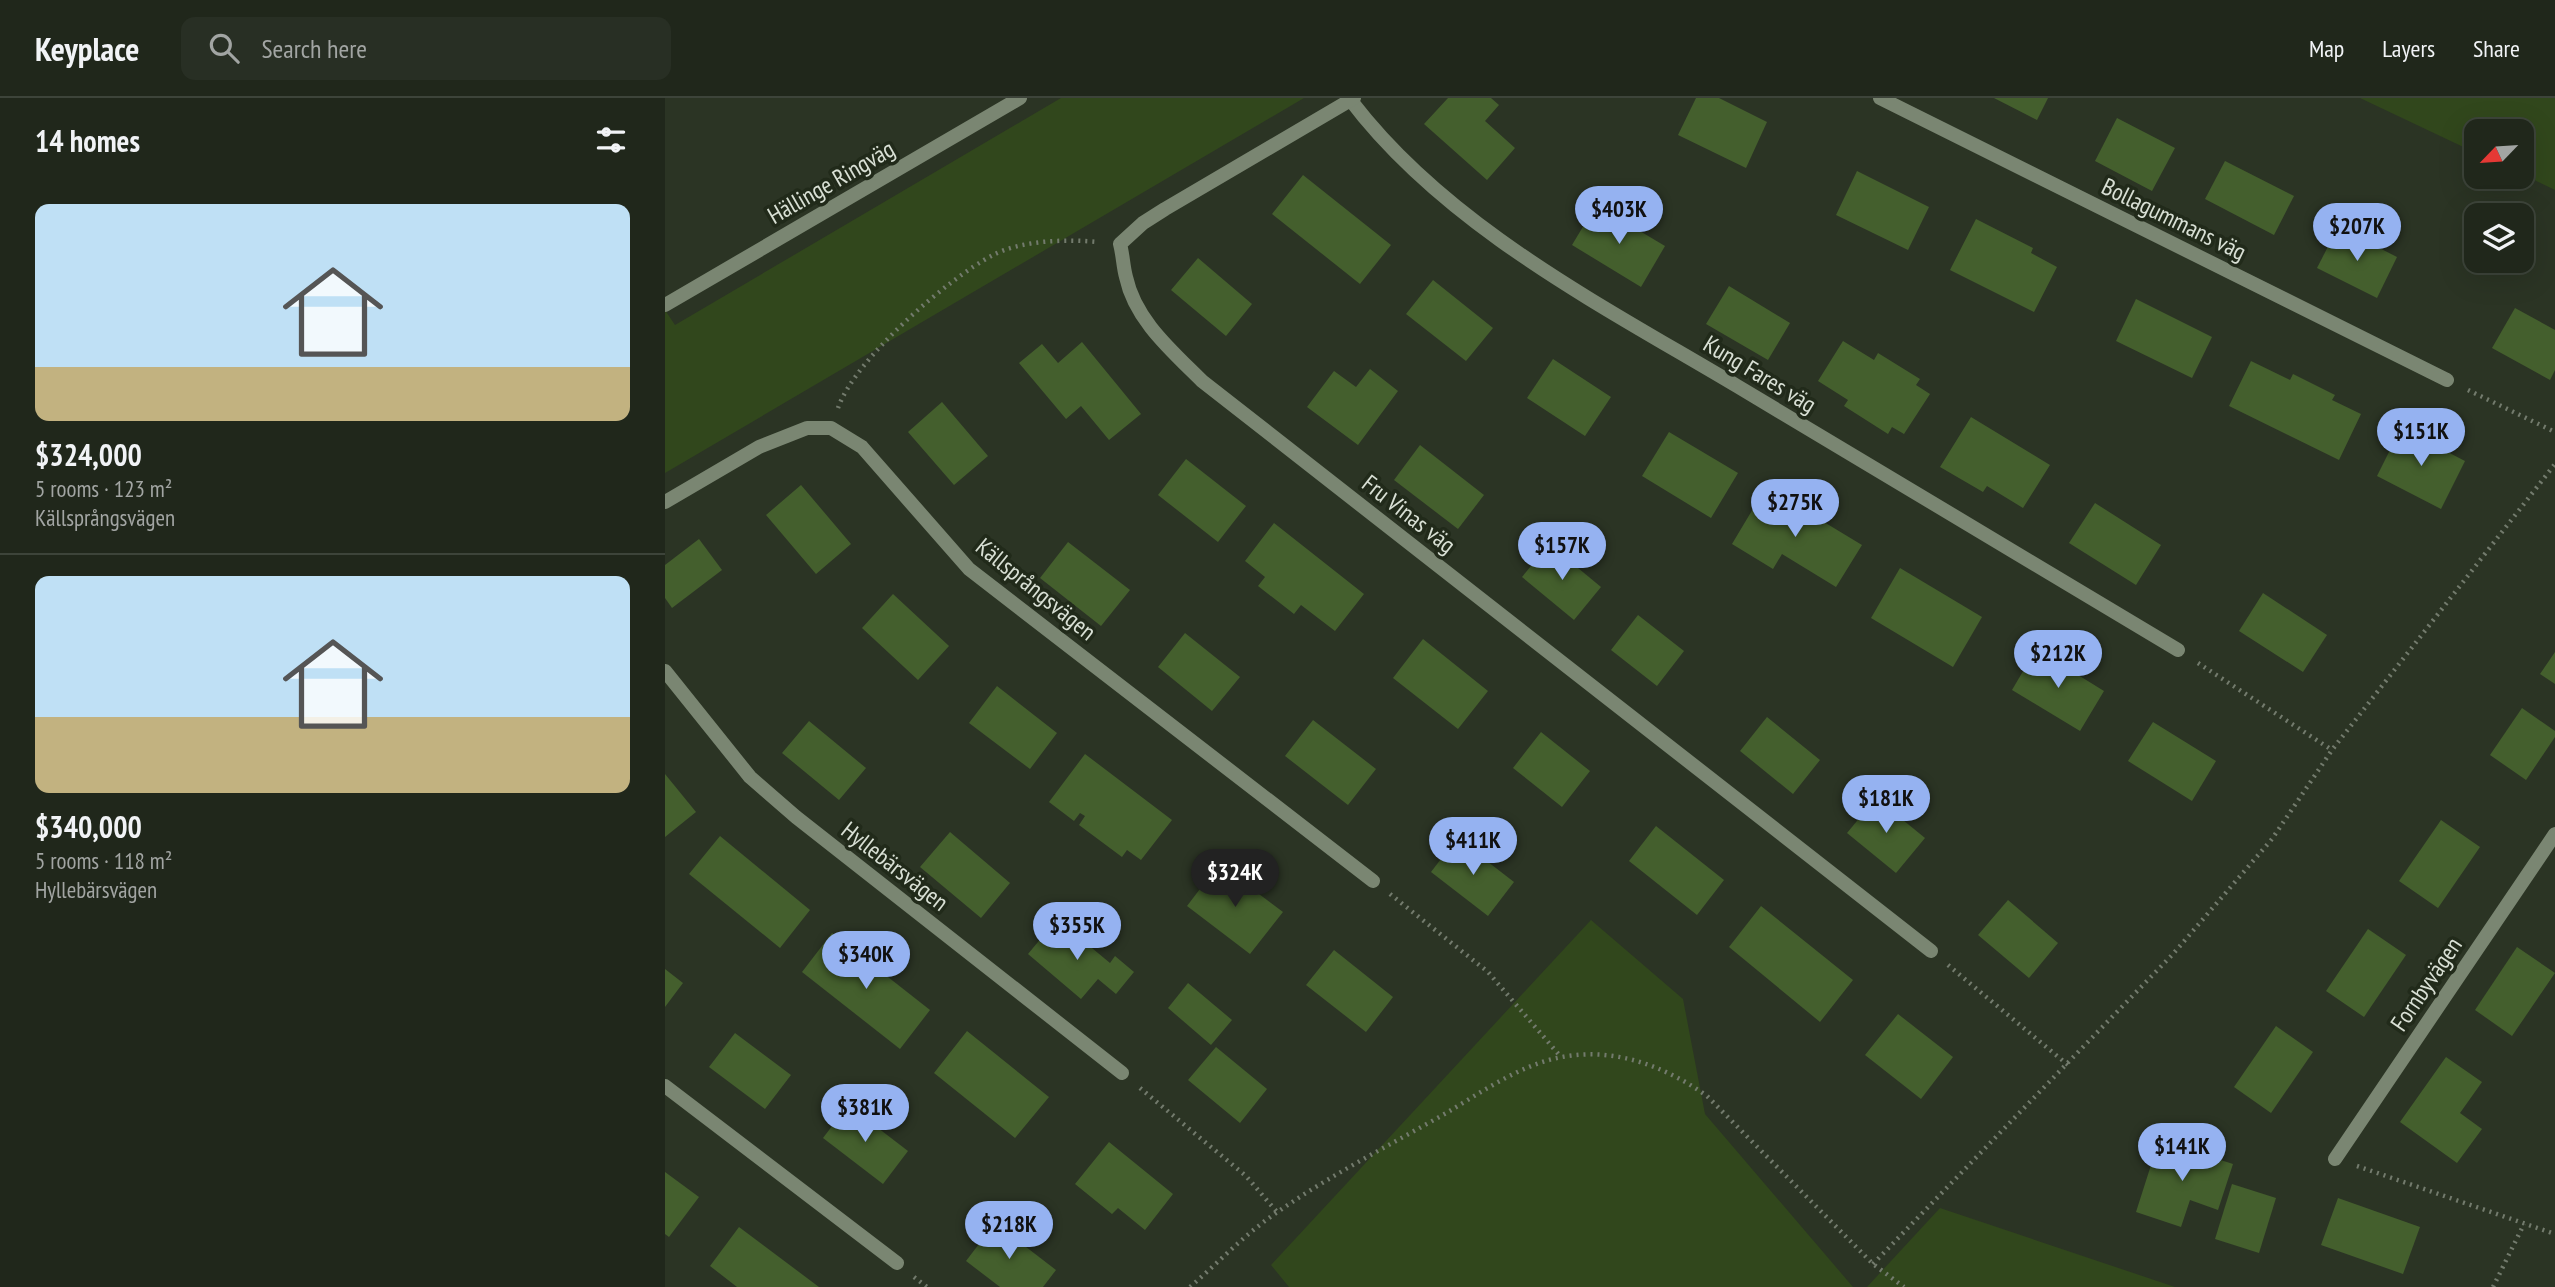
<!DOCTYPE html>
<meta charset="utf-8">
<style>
body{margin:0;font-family:"PT Sans Narrow",sans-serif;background:#282f24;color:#f1f3f6;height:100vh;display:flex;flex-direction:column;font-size:26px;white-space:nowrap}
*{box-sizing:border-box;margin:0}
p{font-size:23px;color:#a2a5a3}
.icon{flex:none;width:38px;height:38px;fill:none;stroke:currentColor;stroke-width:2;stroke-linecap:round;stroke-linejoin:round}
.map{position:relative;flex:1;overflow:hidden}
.panel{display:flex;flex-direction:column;background:#20271b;width:665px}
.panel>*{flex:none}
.needle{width:46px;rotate:245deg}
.fabs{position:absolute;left:1799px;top:21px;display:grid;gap:14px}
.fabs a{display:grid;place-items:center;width:70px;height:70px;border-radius:14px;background:#20271b;box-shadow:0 7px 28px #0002,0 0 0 2px #3d443a;font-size:35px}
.price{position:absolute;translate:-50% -60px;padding:0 16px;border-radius:24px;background:#95b2f1;color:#111;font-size:23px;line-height:46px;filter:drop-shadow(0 2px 4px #0008)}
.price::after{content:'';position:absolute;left:50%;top:42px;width:21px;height:16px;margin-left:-10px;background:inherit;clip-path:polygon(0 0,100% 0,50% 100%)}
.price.on{background:#222;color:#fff}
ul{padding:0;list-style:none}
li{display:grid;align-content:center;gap:14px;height:371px;padding:0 35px}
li+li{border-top:2px solid #3d443a}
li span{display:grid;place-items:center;height:217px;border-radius:14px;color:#555}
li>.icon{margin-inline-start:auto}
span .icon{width:126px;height:126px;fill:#fffc;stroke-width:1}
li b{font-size:30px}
h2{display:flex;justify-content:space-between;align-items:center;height:84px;padding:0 35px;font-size:30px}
header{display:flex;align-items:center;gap:42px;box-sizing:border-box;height:98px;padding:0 35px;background:#20271b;border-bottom:2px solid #3d443a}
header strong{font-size:33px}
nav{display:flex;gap:38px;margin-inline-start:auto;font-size:24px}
.search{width:490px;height:63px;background:#282f24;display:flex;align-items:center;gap:18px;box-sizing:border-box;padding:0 24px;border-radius:14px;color:#a2a5a3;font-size:26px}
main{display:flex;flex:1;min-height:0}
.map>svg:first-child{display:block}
.green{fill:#31471c}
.building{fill:#445f2d}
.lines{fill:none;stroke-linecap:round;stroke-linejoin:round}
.path{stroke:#737b6d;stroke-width:4.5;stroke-dasharray:2 5;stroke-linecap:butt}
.minor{stroke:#7a8672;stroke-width:14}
.labels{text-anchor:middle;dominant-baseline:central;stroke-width:7;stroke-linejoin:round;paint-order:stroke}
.street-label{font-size:24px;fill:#d9e0d5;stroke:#212a1a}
</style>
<header>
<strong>Keyplace</strong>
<div class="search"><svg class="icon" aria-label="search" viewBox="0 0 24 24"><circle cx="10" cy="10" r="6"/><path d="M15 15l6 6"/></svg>Search here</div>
<nav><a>Map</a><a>Layers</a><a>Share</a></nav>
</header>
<main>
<section class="panel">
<h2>14 homes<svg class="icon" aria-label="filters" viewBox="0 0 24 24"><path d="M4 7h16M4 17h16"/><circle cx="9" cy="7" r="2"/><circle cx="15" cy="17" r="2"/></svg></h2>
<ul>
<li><span style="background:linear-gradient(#bfe0f5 75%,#c2b280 0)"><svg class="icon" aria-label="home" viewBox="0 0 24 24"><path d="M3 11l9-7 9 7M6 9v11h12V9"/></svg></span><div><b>$324,000</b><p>5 rooms · 123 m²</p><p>Källsprångsvägen</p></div></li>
<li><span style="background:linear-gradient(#bfe0f5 65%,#c2b280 0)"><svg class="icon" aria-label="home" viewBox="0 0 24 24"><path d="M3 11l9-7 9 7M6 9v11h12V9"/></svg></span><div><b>$340,000</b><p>5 rooms · 118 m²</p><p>Hyllebärsvägen</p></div></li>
</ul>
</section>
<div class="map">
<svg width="1890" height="1189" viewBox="0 0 1890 1189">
<rect width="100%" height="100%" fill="#2b3424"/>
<g class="green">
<polygon points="396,0 639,0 0,375 0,212 10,227"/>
<polygon points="1695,0 1890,0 1890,92 1857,76 1857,33 1811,33 1811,55"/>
<polygon points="926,822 1018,901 1040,1016 1188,1189 624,1189 606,1167"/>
<polygon points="1275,1110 1510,1189 1202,1189"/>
</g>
<g class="building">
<polygon points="783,0 826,0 834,7 820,23 850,50 822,82 759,26"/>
<polygon points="1031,0 1054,0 1102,24 1081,70 1013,37"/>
<polygon points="1329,0 1383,0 1372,22"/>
<polygon points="1452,20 1510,50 1487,93 1430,63"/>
<polygon points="1560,63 1629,98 1609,137 1540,101"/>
<polygon points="1192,73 1264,109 1243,152 1171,117"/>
<polygon points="638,77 726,147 695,186 607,116"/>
<polygon points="931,107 1000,148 976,189 907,147"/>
<polygon points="1311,121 1368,150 1366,155 1392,169 1369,214 1285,172"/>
<polygon points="1673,129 1732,159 1712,200 1652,170"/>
<polygon points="533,160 587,206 561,238 506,192"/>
<polygon points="768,182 828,230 801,263 741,216"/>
<polygon points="1064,188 1125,225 1103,262 1041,226"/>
<polygon points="1471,201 1547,239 1527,280 1451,243"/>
<polygon points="1850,210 1890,232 1890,272 1885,282 1827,250"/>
<polygon points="1178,243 1209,262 1213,255 1255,281 1251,287 1265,296 1239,336 1227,329 1223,336 1179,308 1183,302 1153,283"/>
<polygon points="417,244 476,316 444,342 416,308 401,321 354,265 377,246 393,265"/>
<polygon points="888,261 946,299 920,338 862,300"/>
<polygon points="1586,263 1625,282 1628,276 1670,297 1667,302 1696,316 1674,362 1564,308"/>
<polygon points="705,271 733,293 693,347 642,309 669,273 691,289"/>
<polygon points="277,304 323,358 289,387 243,334"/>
<polygon points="1306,319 1385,367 1358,410 1322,388 1318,394 1275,369"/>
<polygon points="1736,330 1800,363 1776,411 1712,378"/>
<polygon points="1004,334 1073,375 1046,420 977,378"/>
<polygon points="755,347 819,397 793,431 729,382"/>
<polygon points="521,361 581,408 553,444 493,397"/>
<polygon points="136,387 186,446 151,476 101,417"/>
<polygon points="1101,389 1197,447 1171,489 1117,456 1108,471 1067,446"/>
<polygon points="1430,405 1496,447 1471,487 1404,445"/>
<polygon points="609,425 699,496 670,533 636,507 629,516 593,488 600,479 580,463"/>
<polygon points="34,441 57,472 7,510 0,500 0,467"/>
<polygon points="403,444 465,492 436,528 375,480"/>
<polygon points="884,446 936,489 909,522 857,479"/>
<polygon points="1235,470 1317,519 1288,569 1206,520"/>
<polygon points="1598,495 1662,537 1638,574 1574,533"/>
<polygon points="228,496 284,548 253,582 197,530"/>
<polygon points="973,517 1019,553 992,588 946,552"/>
<polygon points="520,535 575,579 547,613 493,569"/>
<polygon points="758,541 823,593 793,631 728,580"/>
<polygon points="1371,551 1439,593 1415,633 1347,592"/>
<polygon points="1890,554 1890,586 1875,576"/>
<polygon points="332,588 392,635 365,671 304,625"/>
<polygon points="1857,610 1890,633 1890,639 1861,682 1825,657"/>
<polygon points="1102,619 1155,662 1128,696 1075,653"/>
<polygon points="648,622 711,671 683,707 620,658"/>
<polygon points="144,623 201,670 174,702 117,655"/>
<polygon points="1488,624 1551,663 1527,703 1463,663"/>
<polygon points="876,634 925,673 897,709 848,670"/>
<polygon points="420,656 507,722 476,762 462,752 457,759 414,727 420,718 415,715 409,723 384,704"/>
<polygon points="0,676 31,714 0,739"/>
<polygon points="1211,700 1260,740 1231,775 1182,735"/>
<polygon points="1776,722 1815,749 1773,810 1734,783"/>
<polygon points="991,728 1059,782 1032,817 964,763"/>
<polygon points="285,734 345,785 316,820 255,769"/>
<polygon points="55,738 145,812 115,850 24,776"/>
<polygon points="792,740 849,784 823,818 766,774"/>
<polygon points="554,766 618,814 585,856 522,808"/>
<polygon points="1343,802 1393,845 1364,880 1313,837"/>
<polygon points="1096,808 1188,882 1155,924 1064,849"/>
<polygon points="392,821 445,865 450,858 469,874 451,896 433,881 416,901 363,856"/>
<polygon points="1703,831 1741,857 1699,919 1661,893"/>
<polygon points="167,835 265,912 235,951 137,874"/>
<polygon points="1852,849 1890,875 1847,938 1810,912"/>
<polygon points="669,852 728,899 701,934 641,887"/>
<polygon points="0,871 18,885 0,909"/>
<polygon points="523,885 567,922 546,947 503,910"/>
<polygon points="1233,916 1288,959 1256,1001 1200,957"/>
<polygon points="1611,928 1648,954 1606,1015 1569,989"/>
<polygon points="302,933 384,999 350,1040 269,975"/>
<polygon points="70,935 126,977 100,1011 44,969"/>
<polygon points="551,949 602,991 575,1025 523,982"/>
<polygon points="1781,959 1817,984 1795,1015 1817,1031 1792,1065 1735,1024"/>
<polygon points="183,1007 243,1053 218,1086 158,1040"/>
<polygon points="1494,1042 1568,1066 1553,1112 1525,1102 1516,1129 1471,1114"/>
<polygon points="444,1044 508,1096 480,1132 453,1110 447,1116 410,1086"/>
<polygon points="0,1074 34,1099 4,1139 0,1136"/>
<polygon points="1567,1086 1611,1100 1594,1155 1550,1141"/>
<polygon points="1673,1100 1755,1129 1738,1176 1656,1147"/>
<polygon points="330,1125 391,1172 378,1189 335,1189 301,1163"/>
<polygon points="74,1129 154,1189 72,1189 45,1168"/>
</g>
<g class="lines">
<g class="path">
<polyline points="1803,292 1890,334"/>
<path d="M173 310C190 261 282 181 328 157 357 142 401 141 433 144"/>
<polyline points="1533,565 1667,652"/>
<polyline points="725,796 823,874 896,959"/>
<polyline points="1283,867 1403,967"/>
<polyline points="475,990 581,1078 612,1114"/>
<polyline points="1692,1068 1890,1136"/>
<polyline points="1208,1166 1508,856 1607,741 1667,652 1890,366"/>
<polyline points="249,1179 262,1189"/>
<path d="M525 1189C554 1164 582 1134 614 1113 667 1076 727 1046 783 1014 818 993 857 966 897 959 949 949 1000 968 1042 998L1208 1166 1239 1189"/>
<polyline points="1828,1189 1859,1126"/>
</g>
<g class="minor">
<path d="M684 0C780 128 938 208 1072 288 1219 376 1366 464 1513 552"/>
<path d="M689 0 500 111 478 125 455 146C458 157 458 168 461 179 470 222 507 253 537 283L1266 853"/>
<polyline points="1215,0 1782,282"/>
<polyline points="0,207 355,0"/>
<polyline points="0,404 94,349 142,330 166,330 197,349 304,471 708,783"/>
<polyline points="0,573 85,679 131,719 457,975"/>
<polyline points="0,988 232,1165"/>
<polyline points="1670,1061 1890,736"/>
</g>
</g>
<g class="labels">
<g class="street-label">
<text transform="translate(166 84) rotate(-30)">Hällinge Ringväg</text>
<text transform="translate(1509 121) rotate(26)">Bollagummans väg</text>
<text transform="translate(1095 276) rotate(31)">Kung Fares väg</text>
<text transform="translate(744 416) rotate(38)">Fru Vinas väg</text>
<text transform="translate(371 491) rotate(39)">Källsprångsvägen</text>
<text transform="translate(230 768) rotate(38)">Hyllebärsvägen</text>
<text transform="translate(1761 886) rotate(-56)">Fornbyvägen</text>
</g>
</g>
</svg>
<div class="fabs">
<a><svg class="needle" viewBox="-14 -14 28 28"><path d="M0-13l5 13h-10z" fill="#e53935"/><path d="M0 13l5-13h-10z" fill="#a2a5a3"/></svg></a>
<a><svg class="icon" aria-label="layers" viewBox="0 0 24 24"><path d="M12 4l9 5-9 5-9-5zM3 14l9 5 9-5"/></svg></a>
</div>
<b class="price" style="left:954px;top:148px">$403K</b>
<b class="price" style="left:1692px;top:165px">$207K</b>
<b class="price" style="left:1756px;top:370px">$151K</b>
<b class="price" style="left:1130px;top:441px">$275K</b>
<b class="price" style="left:897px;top:484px">$157K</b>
<b class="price" style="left:1393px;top:592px">$212K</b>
<b class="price" style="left:1221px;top:737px">$181K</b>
<b class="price" style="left:808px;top:779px">$411K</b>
<b class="price on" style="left:570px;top:811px">$324K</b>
<b class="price" style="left:412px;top:864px">$355K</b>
<b class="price" style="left:201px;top:893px">$340K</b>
<b class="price" style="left:200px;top:1046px">$381K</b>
<b class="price" style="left:1517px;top:1085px">$141K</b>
<b class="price" style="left:344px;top:1163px">$218K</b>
</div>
</main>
